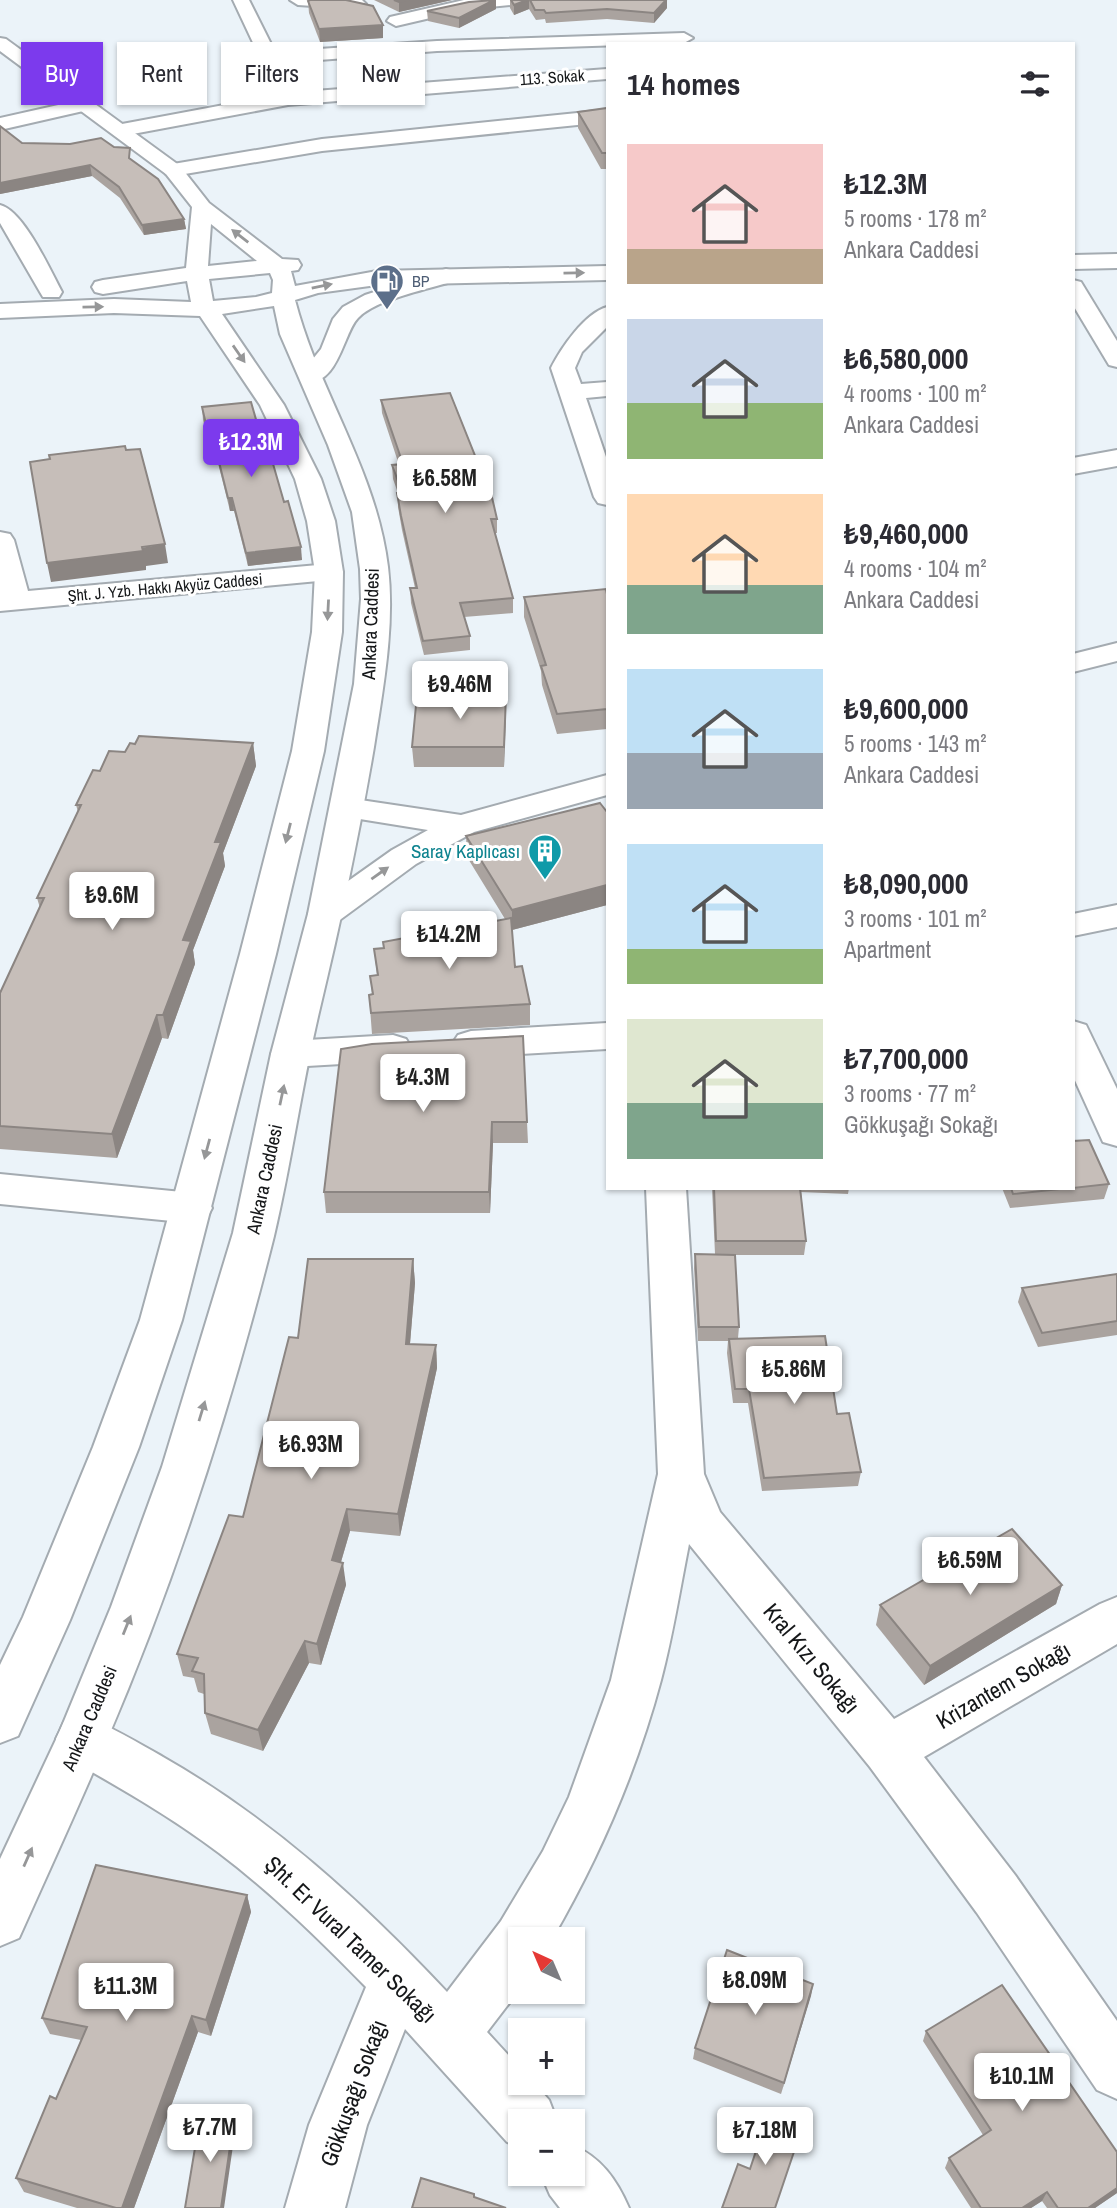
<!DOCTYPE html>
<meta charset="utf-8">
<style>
body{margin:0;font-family:"Archivo Narrow",sans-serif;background:#f2f2f3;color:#2b2b33;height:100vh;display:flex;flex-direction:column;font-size:26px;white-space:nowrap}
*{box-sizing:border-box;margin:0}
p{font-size:23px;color:#7c7c81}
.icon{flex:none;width:38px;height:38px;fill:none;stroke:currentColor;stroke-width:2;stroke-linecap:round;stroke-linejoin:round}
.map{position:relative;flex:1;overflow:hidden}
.sheet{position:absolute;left:606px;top:42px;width:469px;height:1148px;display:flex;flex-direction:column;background:#fff;border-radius:0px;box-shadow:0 2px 5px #0004}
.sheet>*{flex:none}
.banner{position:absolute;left:21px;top:42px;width:480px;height:63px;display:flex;gap:14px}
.needle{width:46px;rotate:316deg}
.tools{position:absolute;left:508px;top:1927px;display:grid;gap:14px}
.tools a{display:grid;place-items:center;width:77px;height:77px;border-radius:0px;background:#fff;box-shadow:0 2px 5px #0004;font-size:35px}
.price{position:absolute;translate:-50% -60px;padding:0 16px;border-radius:7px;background:#fff;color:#222;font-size:23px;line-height:46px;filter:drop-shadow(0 2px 4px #0008)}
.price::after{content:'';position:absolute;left:50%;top:42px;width:21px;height:16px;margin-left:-10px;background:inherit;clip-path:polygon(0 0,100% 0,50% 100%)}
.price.selected{background:#7c3aed;color:#fff}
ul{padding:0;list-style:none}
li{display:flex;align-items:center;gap:21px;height:175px;padding:0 21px}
li span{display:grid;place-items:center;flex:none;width:196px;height:140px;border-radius:0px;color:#555}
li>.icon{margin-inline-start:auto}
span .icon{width:84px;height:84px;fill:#fffc;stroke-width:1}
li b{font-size:30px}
h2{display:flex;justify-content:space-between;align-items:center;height:84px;padding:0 21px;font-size:30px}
.tag{padding:0 24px;border-radius:0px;background:#fff;box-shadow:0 2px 5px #0004;font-size:24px;line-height:63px}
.tag.selected{background:#7c3aed;color:#fff}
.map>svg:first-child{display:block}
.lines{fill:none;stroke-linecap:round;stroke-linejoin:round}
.minor-casing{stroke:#a4abb1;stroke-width:4}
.major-casing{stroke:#a4abb1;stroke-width:4}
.minor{fill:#fff;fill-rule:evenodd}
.major{fill:#fff;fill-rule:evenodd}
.wall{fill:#aaa39f}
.shaded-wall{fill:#8b8582}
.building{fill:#c6beb9;stroke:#8b8582;stroke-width:2}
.oneway{fill:#969798}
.labels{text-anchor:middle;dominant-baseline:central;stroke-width:6;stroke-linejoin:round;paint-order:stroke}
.far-street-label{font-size:16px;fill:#151719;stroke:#fff}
.far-service-label{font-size:16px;fill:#4e5e75;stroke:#fff;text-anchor:start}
.street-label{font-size:19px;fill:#151719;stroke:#fff}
.culture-label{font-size:19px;fill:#0d838f;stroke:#fff;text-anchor:end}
.near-street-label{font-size:23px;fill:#151719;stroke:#fff}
</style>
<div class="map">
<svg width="1117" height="2208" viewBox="0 0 1117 2208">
<rect width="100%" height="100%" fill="#ebf3f9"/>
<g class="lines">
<g class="minor-casing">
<g id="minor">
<polygon points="233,0 249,0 275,52 437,41 684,33 693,38 684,43 437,51 280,63 289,81 280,87 271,81"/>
<polygon points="290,0 362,0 366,4 358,9 298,5"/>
<polygon points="464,0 519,0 511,5 469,9 396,26 387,21 390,17"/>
<polygon points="607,69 607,79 288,105 122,136 112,130 122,124 288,93"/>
<polygon points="85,99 92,101 94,105 92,109 0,130 0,118"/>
<polygon points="607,110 607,122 322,151 173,176 166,174 163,170 166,166 173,164 322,139"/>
<path d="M0 205C24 211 50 270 62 292L59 297H43L40 292 0 223Z"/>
<path d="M446 269 454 271 457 276 454 281C429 289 376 299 358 318 343 333 338 390 302 381L299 376 321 349 333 319 343 307 365 295Z"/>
<polygon points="1073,280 1081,282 1117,341 1117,367 1109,365 1073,305"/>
<path d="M607 307V327L582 352 575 368 581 384 607 382V396L586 398 607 460V505L598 503 594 497 551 368C561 348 585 313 607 307Z"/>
<polygon points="1117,450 1117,466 1073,474 1073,458"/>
<polygon points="0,532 10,534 14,540 28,591 329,564 339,566 343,572 339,578 329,580 0,611"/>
<polygon points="1117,643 1117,661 1073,672 1073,654"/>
<polygon points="607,775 607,795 474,832 416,864 337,922 325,925 313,922 308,914 313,906 392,850 428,830 335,815 331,808 335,801 347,798 461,815"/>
<polygon points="1117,905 1117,927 1073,936 1073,914"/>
<polygon points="1073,1021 1086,1025 1117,1089 1117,1146 1103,1142 1073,1076"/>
<polygon points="607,1023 607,1049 471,1057 458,1053 452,1044 458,1035 471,1031"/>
<polygon points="393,1035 406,1039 412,1048 406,1057 393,1061 290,1067 277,1063 271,1054 277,1045 290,1041"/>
<polygon points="0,1174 192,1193 206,1197 212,1208 206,1219 192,1223 0,1204"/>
<path d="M646 1188H686L704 1474 720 1512 894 1719 1100 1604 1117 1597V1644L924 1757 1015 1875 1117 2021V2099L1097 2090 977 1913 870 1767 689 1544C680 1589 673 1635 661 1680 637 1770 599 1858 552 1939H520V1989L487 2032 520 2068V2082H533L549 2100 557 2121H520V2147L507 2142 405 2029 367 2125 345 2208H285L309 2125 366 1987C320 1940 272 1893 219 1853 170 1816 117 1786 64 1756L56 1739 64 1722 82 1715C110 1726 137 1742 163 1757 272 1819 362 1902 447 1992L501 1921 543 1851 569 1797 611 1680 658 1474Z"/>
<path d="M572 2145C601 2157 617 2180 629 2208H560L550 2195 541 2174H572Z"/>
</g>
</g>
<g class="major-casing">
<g id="major">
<path d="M0 38 6 39 180 166 209 203 282 259 298 260 301 265 298 270 291 271 295 286 377 271 607 266V280L377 285 318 293 295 300C319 393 376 469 388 567 395 626 383 689 374 747 359 835 341 921 320 1008 302 1083 292 1160 274 1236 231 1407 176 1579 106 1742 78 1808 48 1873 19 1938L0 1946V1859L60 1731 111 1607 162 1467 233 1233 271 1054 308 914 354 684 361 599 360 569 352 512 328 445 280 334 274 306 222 314 284 405 321 479 335 521 343 572 342 632 324 751 276 954 182 1320 139 1447 70 1620 18 1736 0 1743V1665L23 1617 93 1447 140 1320 240 954 292 751 312 632 315 572 307 521 295 479 260 405 200 316 114 313 0 318V304L114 299 191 302 187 281 103 294 95 292 92 287 95 282 103 280 186 268 192 207 166 174 0 51ZM211 224 257 261 208 266ZM270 273 273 280 272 293 256 297 213 301 209 279Z"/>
<polygon points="1117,254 1117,268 1073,269 1073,255"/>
</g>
</g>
<use href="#minor" class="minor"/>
<use href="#major" class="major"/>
</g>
<g class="wall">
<polygon points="374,0 452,0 399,12"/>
<polygon points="488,0 496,0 496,9 459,28 428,21 427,11"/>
<polygon points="510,0 667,0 667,8 654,23 607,19 546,23 545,19 536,20 529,9 514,15 510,8"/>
<polygon points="308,1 383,25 383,38 320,42 309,13"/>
<polygon points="607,108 607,169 601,169 578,128 578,112"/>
<polygon points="0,126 22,143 131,160 184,219 186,229 144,235 120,198 92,176 0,194"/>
<polygon points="381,400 497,519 497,533 495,533 513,598 513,613 464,617 470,636 470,650 424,655 411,603 410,588 415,588 402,530 398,507 398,493 393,479 392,465 399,465 382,413"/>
<polygon points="202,407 265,451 284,502 302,560 248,566 234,511 230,511 217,459 213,459 203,420"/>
<polygon points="607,594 607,729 557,734 542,685 541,671 524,617 524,597"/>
<polygon points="506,695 504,767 414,767 412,747"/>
<polygon points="253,743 256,766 223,853 225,866 193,950 195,964 168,1039 162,1038 117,1158 0,1149 0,993 40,908 37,898 78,812 76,805 100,771 125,752"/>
<polygon points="607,812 607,905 512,930 515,967 530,1004 530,1025 372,1034 369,995 372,994 370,976 377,975 374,949 383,948 383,942 505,919 467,857 466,836"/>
<polygon points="341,1049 527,1122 528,1143 493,1143 490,1213 326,1213 324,1192"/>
<polygon points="1109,1184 1104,1199 1010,1208 1002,1188 1073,1188"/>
<polygon points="712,1188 849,1188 848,1194 801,1192 806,1241 804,1255 719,1255 739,1327 738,1338 837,1414 861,1472 858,1486 762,1491 748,1403 733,1403 727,1353 728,1341 698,1341 694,1268 695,1254 715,1254"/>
<polygon points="413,1259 415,1283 410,1344 436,1345 437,1368 400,1536 350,1531 341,1562 346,1585 321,1665 309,1663 263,1751 211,1734 205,1713 204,1694 198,1692 194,1678 183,1676 177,1654 243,1517 298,1338"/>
<polygon points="1117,1274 1117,1335 1038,1347 1018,1302 1022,1288"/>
<polygon points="1062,1585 1056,1604 924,1685 876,1625 880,1605"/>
<polygon points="247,1895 251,1912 211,2036 198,2032 134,2208 77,2208 24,2192 16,2178 56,2099 81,2040 50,2034 42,2018"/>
<polygon points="813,1984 781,2094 693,2059 695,2048"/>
<polygon points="926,2031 1117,2152 1117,2193 1095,2208 1047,2208 1042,2201 1031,2208 971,2208 945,2168 949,2158 983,2135 923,2041"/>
</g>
<g class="shaded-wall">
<polygon points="409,0 452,0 399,12 399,2"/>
<polygon points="494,0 496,0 496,9 459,28 459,18"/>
<polygon points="527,0 529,0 529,9 514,15 514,5"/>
<polygon points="666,0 667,0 667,8 654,23 654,13"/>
<polygon points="383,25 383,38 320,42 319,29"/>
<polygon points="90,165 92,176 0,194 0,183"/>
<polygon points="184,219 186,229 144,235 142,225"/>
<polygon points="211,446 215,446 217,459 213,459"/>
<polygon points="228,498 232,498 234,511 230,511"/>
<polygon points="165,544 168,563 146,566 146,570 51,582 47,563"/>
<polygon points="301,547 302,560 248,566 246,553"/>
<polygon points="506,695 506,715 504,767 504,747"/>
<polygon points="253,743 256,766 223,853 225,866 193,950 195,964 168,1039 163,1015 183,940 215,842"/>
<polygon points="607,885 607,905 512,930 512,910"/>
<polygon points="157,1015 162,1038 117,1158 112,1134"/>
<polygon points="492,1122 493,1143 490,1213 489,1192"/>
<polygon points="413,1259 415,1283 408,1367 406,1344"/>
<polygon points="436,1345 437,1368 400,1536 398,1514"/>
<polygon points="347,1509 350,1531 335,1582 332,1560"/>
<polygon points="343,1563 346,1585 321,1665 317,1644"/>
<polygon points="1062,1585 1056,1604 924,1685 930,1666"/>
<polygon points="305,1641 309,1663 263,1751 258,1730"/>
<polygon points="247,1895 251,1912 211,2036 206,2020"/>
<polygon points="813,1984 811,1996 781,2094 784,2083"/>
<polygon points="192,2016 198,2032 134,2208 122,2208"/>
<polygon points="234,2120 236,2125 224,2208 221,2208"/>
<polygon points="1117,2188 1117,2193 1095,2208 1088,2208"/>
<polygon points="1047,2192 1042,2201 1031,2208 1022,2208"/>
</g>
<g class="building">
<polygon points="310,0 346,0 373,6 383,25 319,29 308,1"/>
<polygon points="394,0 409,0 399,2"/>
<polygon points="494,0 459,18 427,11 469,2"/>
<polygon points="511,0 527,0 514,5"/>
<polygon points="530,0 666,0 654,13 607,9 546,13 544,10 535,10"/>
<polygon points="607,108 607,153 602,153 578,112"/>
<polygon points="0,126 22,143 70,144 101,138 114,147 130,148 129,158 158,179 184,219 142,225 119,187 90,165 0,183"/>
<polygon points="450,393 480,468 485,467 497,519 491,519 513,598 460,603 470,636 423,641 410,588 417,588 401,516 397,493 402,492 392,465 403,464 381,400"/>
<polygon points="251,402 265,451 269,450 284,502 288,501 301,547 246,553 232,498 228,498 215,446 211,446 202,407"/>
<polygon points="125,446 126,450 140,449 165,544 142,547 143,551 47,563 30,462 50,459 49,455"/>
<polygon points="606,589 607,594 607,709 557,714 541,666 546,665 524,597"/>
<polygon points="417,695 506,695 504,747 412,747"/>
<polygon points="139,736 253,743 215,842 221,842 183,940 191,941 163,1015 157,1015 112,1134 0,1126 0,993 44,898 37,898 81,805 76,805 93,770 100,771 109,751 125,752 130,743 135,744"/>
<polygon points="600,803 607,812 607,885 512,910 466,836"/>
<polygon points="511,918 515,967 522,966 530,1004 371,1013 369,995 373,994 370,976 378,975 374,949 384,948 383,942"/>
<polygon points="523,1036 527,1122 492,1122 489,1192 324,1192 341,1049 372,1044"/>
<polygon points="1089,1140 1109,1184 1073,1188 1073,1141"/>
<polygon points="714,1188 800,1188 806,1241 716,1241"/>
<polygon points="1011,1188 1069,1188 1013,1194"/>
<polygon points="695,1254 735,1255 739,1327 699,1327"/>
<polygon points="308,1259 413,1259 406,1344 436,1345 398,1514 347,1509 332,1560 343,1563 317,1644 305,1641 258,1730 205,1713 204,1674 192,1671 198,1658 177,1654 229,1515 243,1517 289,1337 298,1338"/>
<polygon points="1117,1274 1117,1321 1042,1333 1022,1288"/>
<polygon points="825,1336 837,1414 849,1413 861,1472 764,1478 749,1389 735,1389 729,1339"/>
<polygon points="1012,1529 1062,1585 930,1666 880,1605"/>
<polygon points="96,1865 247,1895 206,2020 192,2016 122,2208 116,2208 16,2178 50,2096 56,2099 87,2027 42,2018"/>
<polygon points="727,1950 813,1984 784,2083 695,2048"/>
<polygon points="1002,1985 1117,2152 1117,2188 1088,2208 1058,2208 1047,2192 1022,2208 981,2208 949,2158 991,2130 926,2031"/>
<polygon points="769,2112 802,2128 775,2208 722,2208 738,2164 750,2169"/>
<polygon points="200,2118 234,2120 221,2208 185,2208"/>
<polygon points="421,2178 474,2194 474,2197 506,2208 412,2208"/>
</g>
<defs><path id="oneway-solid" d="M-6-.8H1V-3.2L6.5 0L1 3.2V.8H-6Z" transform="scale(1.75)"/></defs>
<g class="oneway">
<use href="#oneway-solid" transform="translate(240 236) rotate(-142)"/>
<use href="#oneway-solid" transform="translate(574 273) rotate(-1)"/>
<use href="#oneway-solid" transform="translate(322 286) rotate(-12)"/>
<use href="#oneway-solid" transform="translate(93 307) rotate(-1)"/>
<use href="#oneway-solid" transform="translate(239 354) rotate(55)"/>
<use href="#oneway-solid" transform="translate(328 610) rotate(93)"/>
<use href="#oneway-solid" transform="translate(288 833) rotate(104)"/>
<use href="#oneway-solid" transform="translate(380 873) rotate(-35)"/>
<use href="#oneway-solid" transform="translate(282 1095) rotate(-78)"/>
<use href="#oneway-solid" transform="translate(207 1149) rotate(105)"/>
<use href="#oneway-solid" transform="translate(202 1411) rotate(-73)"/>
<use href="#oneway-solid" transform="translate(127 1625) rotate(-68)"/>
<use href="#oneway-solid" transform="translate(28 1857) rotate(-66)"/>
</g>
<defs>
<g id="fuel-pin" transform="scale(1.75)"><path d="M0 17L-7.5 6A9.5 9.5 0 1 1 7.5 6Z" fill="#5c6f8a" stroke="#fff"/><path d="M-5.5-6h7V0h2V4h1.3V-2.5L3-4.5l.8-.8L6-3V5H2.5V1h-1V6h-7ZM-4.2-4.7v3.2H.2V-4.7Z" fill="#fff"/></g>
<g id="building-pin" transform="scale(1.75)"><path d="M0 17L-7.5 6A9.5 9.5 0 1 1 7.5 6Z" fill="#0f9aa8" stroke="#fff"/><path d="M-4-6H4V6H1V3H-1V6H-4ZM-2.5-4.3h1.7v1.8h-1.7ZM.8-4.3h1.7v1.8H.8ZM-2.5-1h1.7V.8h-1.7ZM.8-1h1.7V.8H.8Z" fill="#fff"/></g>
</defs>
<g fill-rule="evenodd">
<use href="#fuel-pin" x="387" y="281"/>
<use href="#building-pin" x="545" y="851"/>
</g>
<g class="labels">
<g class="far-street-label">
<text transform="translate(552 77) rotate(-4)">113. Sokak</text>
<text transform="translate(165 587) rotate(-5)">Şht. J. Yzb. Hakkı Akyüz Caddesi</text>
</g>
<g class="far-service-label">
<text x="412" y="281">BP</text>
</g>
<g class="street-label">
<text transform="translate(370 624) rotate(-88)">Ankara Caddesi</text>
<text transform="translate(264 1179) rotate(-78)">Ankara Caddesi</text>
<text transform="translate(89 1718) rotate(-67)">Ankara Caddesi</text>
</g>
<g class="culture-label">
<text x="520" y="851">Saray Kaplıcası</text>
</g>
<g class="near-street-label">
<text transform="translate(812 1658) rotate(50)">Kral Kızı Sokağı</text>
<text transform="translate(1003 1685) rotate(-30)">Krizantem Sokağı</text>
<text transform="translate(351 1939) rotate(44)">Şht. Er Vural Tamer Sokağı</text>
<text transform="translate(353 2093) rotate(-70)">Gökkuşağı Sokağı</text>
</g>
</g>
</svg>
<div class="tools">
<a><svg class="needle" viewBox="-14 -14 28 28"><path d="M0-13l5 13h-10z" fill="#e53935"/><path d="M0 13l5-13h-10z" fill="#7c7c81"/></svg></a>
<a>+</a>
<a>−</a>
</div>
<b class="price selected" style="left:251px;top:479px">₺12.3M</b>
<b class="price" style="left:445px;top:515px">₺6.58M</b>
<b class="price" style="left:460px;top:721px">₺9.46M</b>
<b class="price" style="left:112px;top:932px">₺9.6M</b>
<b class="price" style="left:449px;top:971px">₺14.2M</b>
<b class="price" style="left:423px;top:1114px">₺4.3M</b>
<b class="price" style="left:794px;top:1406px">₺5.86M</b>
<b class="price" style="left:311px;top:1481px">₺6.93M</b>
<b class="price" style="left:970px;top:1597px">₺6.59M</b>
<b class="price" style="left:755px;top:2017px">₺8.09M</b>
<b class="price" style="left:126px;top:2023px">₺11.3M</b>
<b class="price" style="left:1022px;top:2113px">₺10.1M</b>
<b class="price" style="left:210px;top:2164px">₺7.7M</b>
<b class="price" style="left:765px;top:2167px">₺7.18M</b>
<div class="banner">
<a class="tag selected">Buy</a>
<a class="tag">Rent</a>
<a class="tag">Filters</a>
<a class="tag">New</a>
</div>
<section class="sheet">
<h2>14 homes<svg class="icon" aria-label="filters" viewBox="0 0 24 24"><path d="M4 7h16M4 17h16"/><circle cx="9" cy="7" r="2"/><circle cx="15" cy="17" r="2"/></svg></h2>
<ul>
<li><span style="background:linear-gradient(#f6c9c9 75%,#b9a48a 0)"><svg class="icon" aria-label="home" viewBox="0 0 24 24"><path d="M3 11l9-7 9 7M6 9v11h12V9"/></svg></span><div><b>₺12.3M</b><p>5 rooms · 178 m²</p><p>Ankara Caddesi</p></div></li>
<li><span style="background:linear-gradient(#c9d6e8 60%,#8fb573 0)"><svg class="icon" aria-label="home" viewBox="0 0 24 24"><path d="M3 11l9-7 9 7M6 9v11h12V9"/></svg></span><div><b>₺6,580,000</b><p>4 rooms · 100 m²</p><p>Ankara Caddesi</p></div></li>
<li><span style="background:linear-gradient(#ffd9b3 65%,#7fa58c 0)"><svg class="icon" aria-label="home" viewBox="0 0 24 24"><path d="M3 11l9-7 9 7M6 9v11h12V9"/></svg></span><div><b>₺9,460,000</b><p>4 rooms · 104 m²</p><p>Ankara Caddesi</p></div></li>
<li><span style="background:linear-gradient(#bfe0f5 60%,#9aa5b1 0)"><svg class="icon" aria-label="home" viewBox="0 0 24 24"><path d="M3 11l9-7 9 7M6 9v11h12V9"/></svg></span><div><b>₺9,600,000</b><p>5 rooms · 143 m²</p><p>Ankara Caddesi</p></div></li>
<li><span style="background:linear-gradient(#bfe0f5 75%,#8fb573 0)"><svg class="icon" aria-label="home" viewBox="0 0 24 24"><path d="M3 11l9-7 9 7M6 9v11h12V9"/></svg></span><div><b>₺8,090,000</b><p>3 rooms · 101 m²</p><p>Apartment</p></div></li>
<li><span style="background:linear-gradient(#dfe7d0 60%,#7fa58c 0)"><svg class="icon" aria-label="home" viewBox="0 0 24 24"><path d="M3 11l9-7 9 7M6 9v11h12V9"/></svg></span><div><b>₺7,700,000</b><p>3 rooms · 77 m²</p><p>Gökkuşağı Sokağı</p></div></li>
</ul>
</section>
</div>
